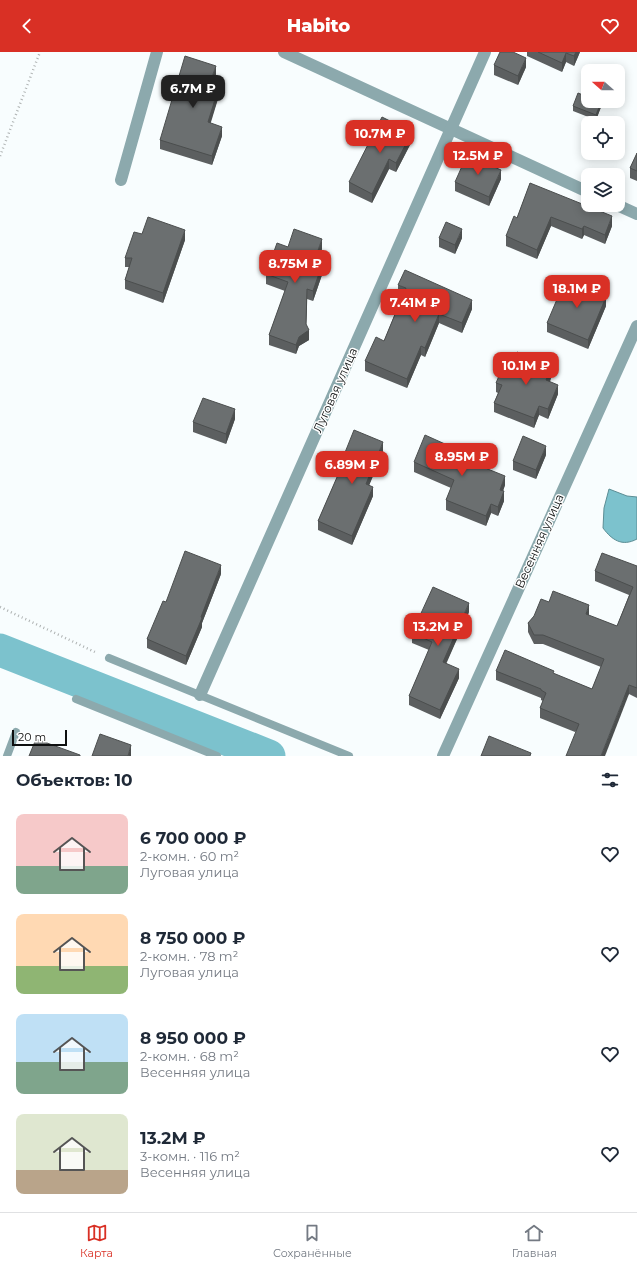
<!DOCTYPE html>
<html lang="ru">
<meta charset="utf-8">
<style>
body{margin:0;font-family:Montserrat,sans-serif;background:#f2f2f3;color:#1f2937;height:100vh;display:flex;flex-direction:column;font-size:15px;white-space:nowrap}
*{box-sizing:border-box;margin:0}
p{font-size:13px;color:#747a83}
.icon{flex:none;width:22px;height:22px;fill:none;stroke:currentColor;stroke-width:2;stroke-linecap:round;stroke-linejoin:round}
.map{position:relative;height:704px;overflow:hidden}
.drawer{display:flex;flex-direction:column;background:#fff;flex:1}
.drawer>*{flex:none}
.needle{width:26px;rotate:291deg}
.controls{position:absolute;left:581px;top:12px;display:grid;gap:8px}
.controls a{display:grid;place-items:center;width:44px;height:44px;border-radius:8px;background:#fff;box-shadow:0 2px 10px #0003;font-size:20px}
.scale{position:absolute;left:12px;bottom:10px;width:55px;box-sizing:border-box;padding-left:4px;border:2px solid #0e1010;border-top:0;font-size:11px;line-height:14px;white-space:nowrap;color:#0e1010;-webkit-text-stroke:3px #fff;paint-order:stroke}
.price{position:absolute;translate:-50% -34px;padding:0 9px;border-radius:8px;background:#d93025;color:#fff;font-size:13px;line-height:26px;filter:drop-shadow(0 1px 2px #0008)}
.price::after{content:'';position:absolute;left:50%;top:24px;width:12px;height:9px;margin-left:-6px;background:inherit;clip-path:polygon(0 0,100% 0,50% 100%)}
.price.selected{background:#222;color:#fff}
ul{padding:0;list-style:none}
li{display:flex;align-items:center;gap:12px;height:100px;padding:0 16px}
li span{display:grid;place-items:center;flex:none;width:112px;height:80px;border-radius:8px;color:#555}
li>.icon{margin-inline-start:auto}
span .icon{width:48px;height:48px;fill:#fffc;stroke-width:1}
li b{font-size:17px}
h2{display:flex;justify-content:space-between;align-items:center;height:48px;padding:0 16px;font-size:17px}
header{display:flex;justify-content:space-between;align-items:center;height:52px;padding:0 16px;background:#d93025;color:#fff;font-size:18px;font-weight:800}
.tab-bar{display:flex;justify-content:space-around;align-items:center;height:56px;border-top:1px solid #e0e1e3;background:#fff;font-size:11px;color:#747a83}
.tab-bar a{display:grid;justify-items:center;gap:2px}
.tab-bar .selected{color:#d93025}
.map>svg:first-child{display:block}
.water{fill:#7cc2cd;stroke:#5b8d94}
.lines{fill:none;stroke-linecap:round;stroke-linejoin:round}
.river{stroke:#7cc2cd;stroke-width:33}
.path{stroke:#aeb2b2;stroke-width:2.5;stroke-dasharray:1 3;stroke-linecap:butt}
.lane{stroke:#8ca9ad;stroke-width:8}
.street{stroke:#8ca9ad;stroke-width:12}
.wall{fill:#5c5f60}
.shaded-wall{fill:#4b4e4e}
.building{fill:#6b6f70;stroke:#4b4e4e}
.labels{text-anchor:middle;dominant-baseline:central;stroke-width:3;stroke-linejoin:round;paint-order:stroke}
.street-label{font-size:12px;fill:#0e1010;stroke:#fff}
</style>
<header><svg class="icon" aria-label="back" viewBox="0 0 24 24"><path d="M15 5l-7 7 7 7"/></svg>Habito<svg class="icon" aria-label="heart" viewBox="0 0 24 24"><path d="M12 20l-8-8c-3-5 5-10 8-4 3-6 11-1 8 4z"/></svg></header>
<div class="map">
<svg width="637" height="704" viewBox="0 0 637 704">
<rect width="100%" height="100%" fill="#f8fdfe"/>
<path class="water" d="M609 437 627 444 637 445V487C622 495 612 488 603 476L604 456Z"/>
<g class="lines">
<polyline class="river" points="0,598 269,704"/>
<g class="path">
<polyline points="0,104 40,0"/>
<polyline points="0,555 97,601"/>
</g>
<g class="lane">
<polyline points="109,606 349,704"/>
<polyline points="76,647 217,704"/>
<polyline points="7,704 16,680"/>
</g>
<g class="street">
<polyline points="284,0 588,140"/>
<polyline points="121,128 157,0"/>
<polyline points="617,153 637,162"/>
<polyline points="200,643 485,0"/>
<polyline points="443,704 637,274"/>
</g>
</g>
<g class="wall">
<polygon points="527,0 580,0 574,14 566,10 562,20 527,4"/>
<polygon points="494,13 526,15 518,33 494,23"/>
<polygon points="216,23 215,26 221,37 210,71 222,84 212,113 160,97 160,88"/>
<polygon points="573,54 601,55 596,68 573,59"/>
<polygon points="412,89 396,120 389,117 372,151 349,140 349,130"/>
<polygon points="637,101 637,129 630,126 630,116"/>
<polygon points="501,127 489,154 455,139 455,130"/>
<polygon points="530,131 612,174 605,192 584,183 582,187 551,174 537,207 506,194 506,184 517,166"/>
<polygon points="142,182 185,188 163,251 125,237 125,228 129,215 125,215 125,206"/>
<polygon points="439,186 462,186 455,202 439,195"/>
<polygon points="288,195 322,197 318,208 323,220 313,249 307,247 306,273 309,288 299,294 296,302 269,293 269,283 285,239 266,232 266,222"/>
<polygon points="398,233 472,257 462,281 439,271 425,305 421,303 407,336 365,319 365,309 384,289 402,244 398,243"/>
<polygon points="597,241 606,254 588,297 547,280 547,271"/>
<polygon points="512,315 552,323 550,330 558,342 548,367 539,363 534,376 494,360 494,351 498,341 496,340 496,331"/>
<polygon points="235,367 226,392 193,380 193,370"/>
<polygon points="383,400 369,433 373,444 352,493 318,478 318,469 342,414 342,408"/>
<polygon points="546,403 536,427 513,418 513,409"/>
<polygon points="456,404 505,433 503,439 504,449 498,464 491,461 486,474 446,458 446,448 451,436 414,420 414,410"/>
<polygon points="637,514 637,646 629,642 575,680 540,666 540,656 543,649 541,648 541,646 496,628 496,619 554,622 592,637 601,615 543,592 534,592 528,580 528,571 549,550 589,562 589,564 617,574 629,543 595,529 595,519"/>
<polygon points="221,522 202,571 202,575 186,613 147,596 147,587 166,550"/>
<polygon points="469,560 446,611 459,626 440,667 409,653 409,644 429,598 412,591 412,581"/>
</g>
<g class="shaded-wall">
<polygon points="576,0 580,0 574,14 574,4"/>
<polygon points="566,1 566,10 562,20 562,11"/>
<polygon points="526,6 526,15 518,33 518,24"/>
<polygon points="216,14 216,23 212,35 212,25"/>
<polygon points="221,28 221,37 208,80 208,70"/>
<polygon points="601,50 601,55 596,68 596,63"/>
<polygon points="222,75 222,84 212,113 212,104"/>
<polygon points="412,80 412,89 396,120 396,111"/>
<polygon points="389,107 389,117 372,151 372,142"/>
<polygon points="501,118 501,127 489,154 489,145"/>
<polygon points="612,164 612,174 605,192 605,183"/>
<polygon points="551,165 551,174 537,207 537,198"/>
<polygon points="584,174 584,183 582,187 582,177"/>
<polygon points="462,177 462,186 455,202 455,193"/>
<polygon points="185,178 185,188 163,251 163,241"/>
<polygon points="322,187 322,197 315,217 315,207"/>
<polygon points="323,210 323,220 313,249 313,239"/>
<polygon points="597,235 597,244 594,240"/>
<polygon points="307,237 306,280 309,278 309,288 299,294 296,302 296,293 299,285"/>
<polygon points="606,245 606,254 588,297 588,288"/>
<polygon points="472,248 472,257 462,281 462,271"/>
<polygon points="439,262 439,271 425,305 425,296"/>
<polygon points="421,294 421,303 407,336 407,327"/>
<polygon points="552,314 552,323 546,338 546,328"/>
<polygon points="558,333 558,342 548,367 548,357"/>
<polygon points="539,354 539,363 534,376 534,366"/>
<polygon points="235,357 235,367 226,392 226,382"/>
<polygon points="383,390 383,400 366,441 366,432"/>
<polygon points="546,394 546,403 536,427 536,418"/>
<polygon points="456,397 456,406 453,403"/>
<polygon points="505,424 505,433 500,447 500,438"/>
<polygon points="373,435 373,444 352,493 352,484"/>
<polygon points="504,439 504,449 498,464 498,455"/>
<polygon points="491,452 491,461 486,474 486,464"/>
<polygon points="221,513 221,522 202,571 202,575 186,613 186,604"/>
<polygon points="469,551 469,560 443,619 443,610"/>
<polygon points="589,553 589,562 586,572 586,562"/>
<polygon points="459,617 459,626 440,667 440,658"/>
<polygon points="629,633 629,642 605,704 601,704"/>
<polygon points="131,693 131,704 128,704"/>
</g>
<g class="building">
<polygon points="500,0 513,0 526,6 518,24 494,13"/>
<polygon points="538,0 576,0 574,4 566,1 562,11"/>
<polygon points="185,4 216,14 212,25 221,28 208,70 222,75 212,104 160,88"/>
<polygon points="578,41 588,45 588,49 598,49 601,50 596,63 573,54"/>
<polygon points="382,65 412,80 396,111 389,107 372,142 349,130"/>
<polygon points="637,101 637,119 630,116"/>
<polygon points="467,103 501,118 489,145 455,130"/>
<polygon points="530,131 612,164 605,183 584,174 582,177 551,165 537,198 506,184 514,164 517,166"/>
<polygon points="148,165 185,178 163,241 125,228 132,206 125,206 134,180 142,182"/>
<polygon points="446,170 462,177 455,193 439,186"/>
<polygon points="294,177 322,187 315,207 323,210 313,239 307,237 306,272 309,278 299,285 296,293 269,283 288,230 266,222 277,191 288,195"/>
<polygon points="405,218 472,248 462,271 439,262 425,296 421,294 407,327 365,309 376,285 384,289 406,236 398,233"/>
<polygon points="566,226 582,232 584,229 597,235 594,240 606,245 588,288 547,271"/>
<polygon points="517,300 552,314 546,328 558,333 548,357 539,354 534,366 494,351 502,333 496,331 504,312 512,315"/>
<polygon points="203,346 235,357 226,382 193,370"/>
<polygon points="354,378 383,390 366,432 373,435 352,484 318,469 344,409 342,408"/>
<polygon points="425,383 456,397 453,403 505,424 500,438 504,439 498,455 491,452 486,464 446,448 454,428 414,410"/>
<polygon points="523,384 546,394 536,418 513,409"/>
<polygon points="185,499 221,513 201,565 202,566 186,604 147,587 163,549 166,550"/>
<polygon points="602,501 637,514 637,636 629,633 601,704 566,704 579,672 540,656 546,641 541,638 541,637 496,619 505,598 554,619 553,621 592,637 604,607 543,583 534,583 528,571 534,564 541,547 549,550 553,539 589,553 586,562 617,574 633,535 595,519"/>
<polygon points="433,535 469,551 443,610 459,617 440,658 409,644 432,590 412,581"/>
<polygon points="100,682 131,693 128,704 92,704"/>
<polygon points="489,684 531,701 530,704 481,704"/>
<polygon points="36,687 80,703 80,704 29,704"/>
</g>
<g class="labels">
<g class="street-label">
<text transform="translate(335 338) rotate(-66)">Луговая улица</text>
<text transform="translate(539 489) rotate(-66)">Весенняя улица</text>
</g>
</g>
</svg>
<div class="controls">
<a><svg class="needle" viewBox="-14 -14 28 28"><path d="M0-13l5 13h-10z" fill="#e53935"/><path d="M0 13l5-13h-10z" fill="#747a83"/></svg></a>
<a><svg class="icon" aria-label="locate" viewBox="0 0 24 24"><circle cx="12" cy="12" r="6"/><path d="M12 2v4M12 18v4M2 12h4M18 12h4"/></svg></a>
<a><svg class="icon" aria-label="layers" viewBox="0 0 24 24"><path d="M12 4l9 5-9 5-9-5zM3 14l9 5 9-5"/></svg></a>
</div>
<div class="scale">20 m</div>
<b class="price selected" style="left:193px;top:57px">6.7M ₽</b>
<b class="price" style="left:380px;top:102px">10.7M ₽</b>
<b class="price" style="left:478px;top:124px">12.5M ₽</b>
<b class="price" style="left:295px;top:232px">8.75M ₽</b>
<b class="price" style="left:577px;top:257px">18.1M ₽</b>
<b class="price" style="left:415px;top:271px">7.41M ₽</b>
<b class="price" style="left:526px;top:334px">10.1M ₽</b>
<b class="price" style="left:462px;top:425px">8.95M ₽</b>
<b class="price" style="left:352px;top:433px">6.89M ₽</b>
<b class="price" style="left:438px;top:595px">13.2M ₽</b>
</div>
<section class="drawer">
<h2>Объектов: 10<svg class="icon" aria-label="filters" viewBox="0 0 24 24"><path d="M4 7h16M4 17h16"/><circle cx="9" cy="7" r="2"/><circle cx="15" cy="17" r="2"/></svg></h2>
<ul>
<li><span style="background:linear-gradient(#f6c9c9 65%,#7fa58c 0)"><svg class="icon" aria-label="home" viewBox="0 0 24 24"><path d="M3 11l9-7 9 7M6 9v11h12V9"/></svg></span><div><b>6 700 000 ₽</b><p>2-комн. · 60 m²</p><p>Луговая улица</p></div><svg class="icon" aria-label="heart" viewBox="0 0 24 24"><path d="M12 20l-8-8c-3-5 5-10 8-4 3-6 11-1 8 4z"/></svg></li>
<li><span style="background:linear-gradient(#ffd9b3 65%,#8fb573 0)"><svg class="icon" aria-label="home" viewBox="0 0 24 24"><path d="M3 11l9-7 9 7M6 9v11h12V9"/></svg></span><div><b>8 750 000 ₽</b><p>2-комн. · 78 m²</p><p>Луговая улица</p></div><svg class="icon" aria-label="heart" viewBox="0 0 24 24"><path d="M12 20l-8-8c-3-5 5-10 8-4 3-6 11-1 8 4z"/></svg></li>
<li><span style="background:linear-gradient(#bfe0f5 60%,#7fa58c 0)"><svg class="icon" aria-label="home" viewBox="0 0 24 24"><path d="M3 11l9-7 9 7M6 9v11h12V9"/></svg></span><div><b>8 950 000 ₽</b><p>2-комн. · 68 m²</p><p>Весенняя улица</p></div><svg class="icon" aria-label="heart" viewBox="0 0 24 24"><path d="M12 20l-8-8c-3-5 5-10 8-4 3-6 11-1 8 4z"/></svg></li>
<li><span style="background:linear-gradient(#dfe7d0 70%,#b9a48a 0)"><svg class="icon" aria-label="home" viewBox="0 0 24 24"><path d="M3 11l9-7 9 7M6 9v11h12V9"/></svg></span><div><b>13.2M ₽</b><p>3-комн. · 116 m²</p><p>Весенняя улица</p></div><svg class="icon" aria-label="heart" viewBox="0 0 24 24"><path d="M12 20l-8-8c-3-5 5-10 8-4 3-6 11-1 8 4z"/></svg></li>
</ul>
</section>
<nav class="tab-bar">
<a class="selected"><svg class="icon" aria-label="map" viewBox="0 0 24 24"><path d="M3 6l6-2 6 2 6-2v14l-6 2-6-2-6 2zM9 4v14M15 6v14"/></svg>Карта</a>
<a><svg class="icon" aria-label="saved" viewBox="0 0 24 24"><path d="M7 4h10v16l-5-4-5 4z"/></svg>Сохранённые</a>
<a><svg class="icon" aria-label="home" viewBox="0 0 24 24"><path d="M3 11l9-7 9 7M6 9v11h12V9"/></svg>Главная</a>
</nav>
